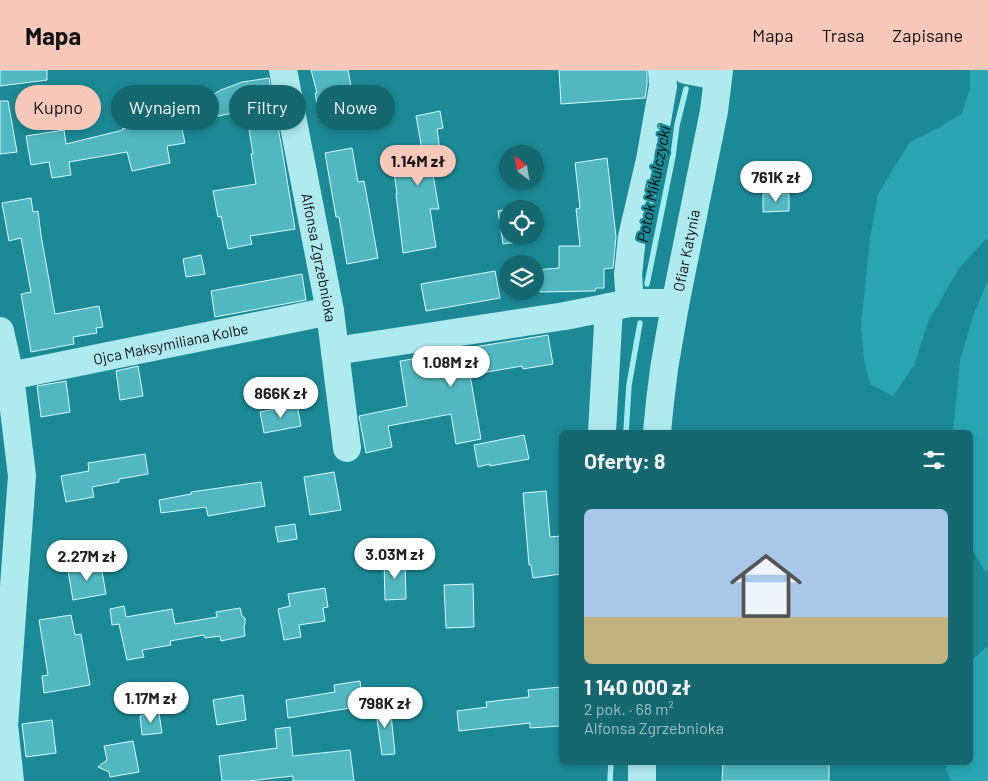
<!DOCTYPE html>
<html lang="pl">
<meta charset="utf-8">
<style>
body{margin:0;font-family:Barlow,sans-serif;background:#1e6e75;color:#f1f3f6;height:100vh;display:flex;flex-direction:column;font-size:19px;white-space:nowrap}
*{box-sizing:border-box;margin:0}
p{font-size:16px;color:#9dbec3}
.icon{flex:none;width:28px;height:28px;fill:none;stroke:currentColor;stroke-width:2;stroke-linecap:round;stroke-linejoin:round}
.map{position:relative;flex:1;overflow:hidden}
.side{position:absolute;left:559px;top:360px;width:414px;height:335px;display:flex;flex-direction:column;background:#156870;border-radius:8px;box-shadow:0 2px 8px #0003}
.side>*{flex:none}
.guide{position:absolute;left:15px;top:15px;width:469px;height:45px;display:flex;gap:10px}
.needle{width:32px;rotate:329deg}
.buttons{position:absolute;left:499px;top:75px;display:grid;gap:10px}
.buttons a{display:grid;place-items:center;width:45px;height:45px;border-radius:50%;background:#156870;box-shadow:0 2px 8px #0003;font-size:25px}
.price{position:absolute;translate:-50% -42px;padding:0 11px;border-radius:18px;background:#fff;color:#222;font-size:16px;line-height:32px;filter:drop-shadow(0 1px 2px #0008)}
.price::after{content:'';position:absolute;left:50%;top:30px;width:15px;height:11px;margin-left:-8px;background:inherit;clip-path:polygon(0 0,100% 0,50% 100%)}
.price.active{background:#f7c7b9;color:#111}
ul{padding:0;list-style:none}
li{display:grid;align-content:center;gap:10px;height:265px;padding:0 25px}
li span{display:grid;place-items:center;height:155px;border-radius:8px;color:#555}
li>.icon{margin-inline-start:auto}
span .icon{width:90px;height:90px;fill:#fffc;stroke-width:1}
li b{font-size:21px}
h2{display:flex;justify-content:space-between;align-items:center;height:60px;padding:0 25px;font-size:21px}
.tag{padding:0 18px;border-radius:22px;background:#156870;box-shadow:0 2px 8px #0003;font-size:18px;line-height:45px}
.tag.active{background:#f7c7b9;color:#111}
header{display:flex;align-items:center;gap:30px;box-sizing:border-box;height:70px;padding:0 25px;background:#f7c7b9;color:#111}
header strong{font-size:24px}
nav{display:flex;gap:28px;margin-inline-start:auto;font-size:18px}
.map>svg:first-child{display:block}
.green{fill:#29a5b1}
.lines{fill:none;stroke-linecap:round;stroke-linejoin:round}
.stream{stroke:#a3ecf1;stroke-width:5.5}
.building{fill:#51b8c2;stroke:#d6f8fb}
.minor{stroke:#afeaef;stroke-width:28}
.labels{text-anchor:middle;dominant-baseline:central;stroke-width:5;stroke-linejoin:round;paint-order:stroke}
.street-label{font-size:15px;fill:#111;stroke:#1c8a96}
.water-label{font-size:16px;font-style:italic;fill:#111;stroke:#1c8a96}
</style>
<header>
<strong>Mapa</strong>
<nav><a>Mapa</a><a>Trasa</a><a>Zapisane</a></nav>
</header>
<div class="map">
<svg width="988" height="711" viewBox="0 0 988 711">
<rect width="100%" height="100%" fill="#1c8a96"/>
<g class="green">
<polygon points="970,0 988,0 988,170 986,169 959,198 928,252 914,295 893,326 870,314 864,289 861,255 870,169 878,124 910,72 938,58 962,43 970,19"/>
<polygon points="988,210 988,501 984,500 970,475 970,362 953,362 960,291 973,246"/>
<polygon points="988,576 988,711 951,711 946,700 946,693 970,692 970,591"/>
</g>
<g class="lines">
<g class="stream">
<polyline points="647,214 673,86 677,55 686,19"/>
<polyline points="626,362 629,315 640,253"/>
<polyline points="610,711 611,692"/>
</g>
</g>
<g class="building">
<polygon points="0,0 47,0 47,10 0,16"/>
<polygon points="311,0 348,0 356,43 320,50 315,23 317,23"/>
<polygon points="559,0 647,0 647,15 645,28 561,34"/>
<polygon points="269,8 282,79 295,159 250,166 252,174 228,179 221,146 218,147 213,121 256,114 251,84 253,84 247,47 243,48 242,41 181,54 185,73 167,76 170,93 132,101 127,82 69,92 71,105 52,108 49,92 31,95 26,66 64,60 66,74 123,60 122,59 165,51 221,20 242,12"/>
<polygon points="0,31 8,31 17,82 0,84"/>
<polygon points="440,41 443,58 437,59 441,87 430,88 439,139 430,139 436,177 403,183 396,124 397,124 393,95 397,94 396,85 422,80 416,46"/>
<polygon points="352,78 358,112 364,111 378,188 347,194 339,147 336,147 325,83"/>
<polygon points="607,88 616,167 613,198 604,199 604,218 596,218 595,221 540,222 540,218 535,218 535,200 559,198 559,176 580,176 576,139 580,138 575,93"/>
<polygon points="763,124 789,124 789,141 763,142"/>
<polygon points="31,128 33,142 38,141 41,165 55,244 99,236 103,257 96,258 97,263 73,267 74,274 31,282 21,224 31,222 21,168 9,171 2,133"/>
<polygon points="508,139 508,166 532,166 533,170 503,174 498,141"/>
<polygon points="201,185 205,204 186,207 183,189"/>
<polygon points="495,201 500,228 426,241 421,214"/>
<polygon points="302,204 306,230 215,247 211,221"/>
<polygon points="548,265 553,294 523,299 522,296 470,305 481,369 456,374 451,344 388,356 392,377 366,383 359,346 407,336 400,291 456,282 456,280"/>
<polygon points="138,296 143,326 120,330 116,301"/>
<polygon points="66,311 70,342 41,347 37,316"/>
<polygon points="297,335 301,356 264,363 260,342"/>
<polygon points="524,365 529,389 490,396 490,394 478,397 474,375"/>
<polygon points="145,384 148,404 119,409 119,412 92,417 94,427 66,432 61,406 89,401 88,393"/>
<polygon points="334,402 341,440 310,445 304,407"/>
<polygon points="261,412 265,436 208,446 206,437 161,443 159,430 191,424 191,422"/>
<polygon points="546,421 550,467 560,466 561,479 561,504 533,508 531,495 529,495 523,423"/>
<polygon points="295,454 297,469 278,472 275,457"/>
<polygon points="384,491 405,491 406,529 385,530"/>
<polygon points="101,495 106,524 73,530 68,501"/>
<polygon points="473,514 474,557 446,558 444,515"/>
<polygon points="325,518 328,537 323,538 325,551 299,555 301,567 284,570 278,539 290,536 288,524"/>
<polygon points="124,536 126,547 172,539 175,554 217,547 216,542 240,538 242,546 245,548 245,553 244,557 245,566 221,571 220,566 205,568 204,565 170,571 171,575 142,580 144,587 127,590 119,554 112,555 110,539"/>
<polygon points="71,545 75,565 81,564 90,615 44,623 42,606 48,605 39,550"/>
<polygon points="360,611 363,636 288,648 286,630 335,622 334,615"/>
<polygon points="561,617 561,656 530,658 530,653 459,661 457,641 487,637 486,632 529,627 528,620"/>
<polygon points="243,625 246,650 217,655 213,630"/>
<polygon points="390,634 395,684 382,685 375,636"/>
<polygon points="159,643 162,663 142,665 140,646"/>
<polygon points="52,650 56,683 26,687 22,654"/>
<polygon points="290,657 293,686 350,680 354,711 293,711 293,706 248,711 222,711 219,686 277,678 275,659"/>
<polygon points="133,671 139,702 110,707 109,702 98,697 107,690 104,676"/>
<polygon points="723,692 829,692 829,711 722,711"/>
</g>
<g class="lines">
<g class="minor">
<path id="s1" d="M283 0 330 241 347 378"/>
<polyline points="686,0 718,6"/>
<polyline points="630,233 628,205 632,167 650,90 663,16 662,0"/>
<polyline points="0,261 10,306 22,406 4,655 10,711"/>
<polyline points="335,281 565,246 630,233 664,233 675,235"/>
<path id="s2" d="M10 306 330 241"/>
<polyline points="602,362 609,237"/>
<path id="s3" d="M657 362 660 332 664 299 675 235 714 41 719 0"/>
<polyline points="642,711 642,692"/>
</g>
</g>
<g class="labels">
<g class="street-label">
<text stroke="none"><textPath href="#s3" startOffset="184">Ofiar Katynia</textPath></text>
<text stroke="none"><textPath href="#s1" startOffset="191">Alfonsa Zgrzebnioka</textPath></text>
<text stroke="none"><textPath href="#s2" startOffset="164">Ojca Maksymiliana Kolbe</textPath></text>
</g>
<g class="water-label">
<text transform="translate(653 114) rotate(-79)">Potok Mikulczycki</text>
</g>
</g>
</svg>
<div class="buttons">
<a><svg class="needle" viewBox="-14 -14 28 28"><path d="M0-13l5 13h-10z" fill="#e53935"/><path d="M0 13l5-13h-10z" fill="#9dbec3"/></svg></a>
<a><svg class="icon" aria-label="locate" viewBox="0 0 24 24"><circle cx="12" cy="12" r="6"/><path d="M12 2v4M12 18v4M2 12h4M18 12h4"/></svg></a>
<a><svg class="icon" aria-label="layers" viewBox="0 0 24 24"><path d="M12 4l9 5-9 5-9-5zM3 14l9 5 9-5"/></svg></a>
</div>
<b class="price active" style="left:418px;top:117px">1.14M zł</b>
<b class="price" style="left:776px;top:133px">761K zł</b>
<b class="price" style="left:451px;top:318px">1.08M zł</b>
<b class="price" style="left:281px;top:349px">866K zł</b>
<b class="price" style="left:395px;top:510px">3.03M zł</b>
<b class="price" style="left:87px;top:512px">2.27M zł</b>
<b class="price" style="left:151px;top:654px">1.17M zł</b>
<b class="price" style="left:385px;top:659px">798K zł</b>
<div class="guide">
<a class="tag active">Kupno</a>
<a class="tag">Wynajem</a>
<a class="tag">Filtry</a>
<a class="tag">Nowe</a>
</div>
<section class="side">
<h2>Oferty: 8<svg class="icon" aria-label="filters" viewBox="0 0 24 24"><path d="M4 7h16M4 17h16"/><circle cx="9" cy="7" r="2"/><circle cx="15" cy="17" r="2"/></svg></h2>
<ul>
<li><span style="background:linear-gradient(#a9c7e8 70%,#c2b280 0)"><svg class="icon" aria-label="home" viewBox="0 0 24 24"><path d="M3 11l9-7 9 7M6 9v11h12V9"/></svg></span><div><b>1 140 000 zł</b><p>2 pok. · 68 m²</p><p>Alfonsa Zgrzebnioka</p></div></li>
</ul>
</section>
</div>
